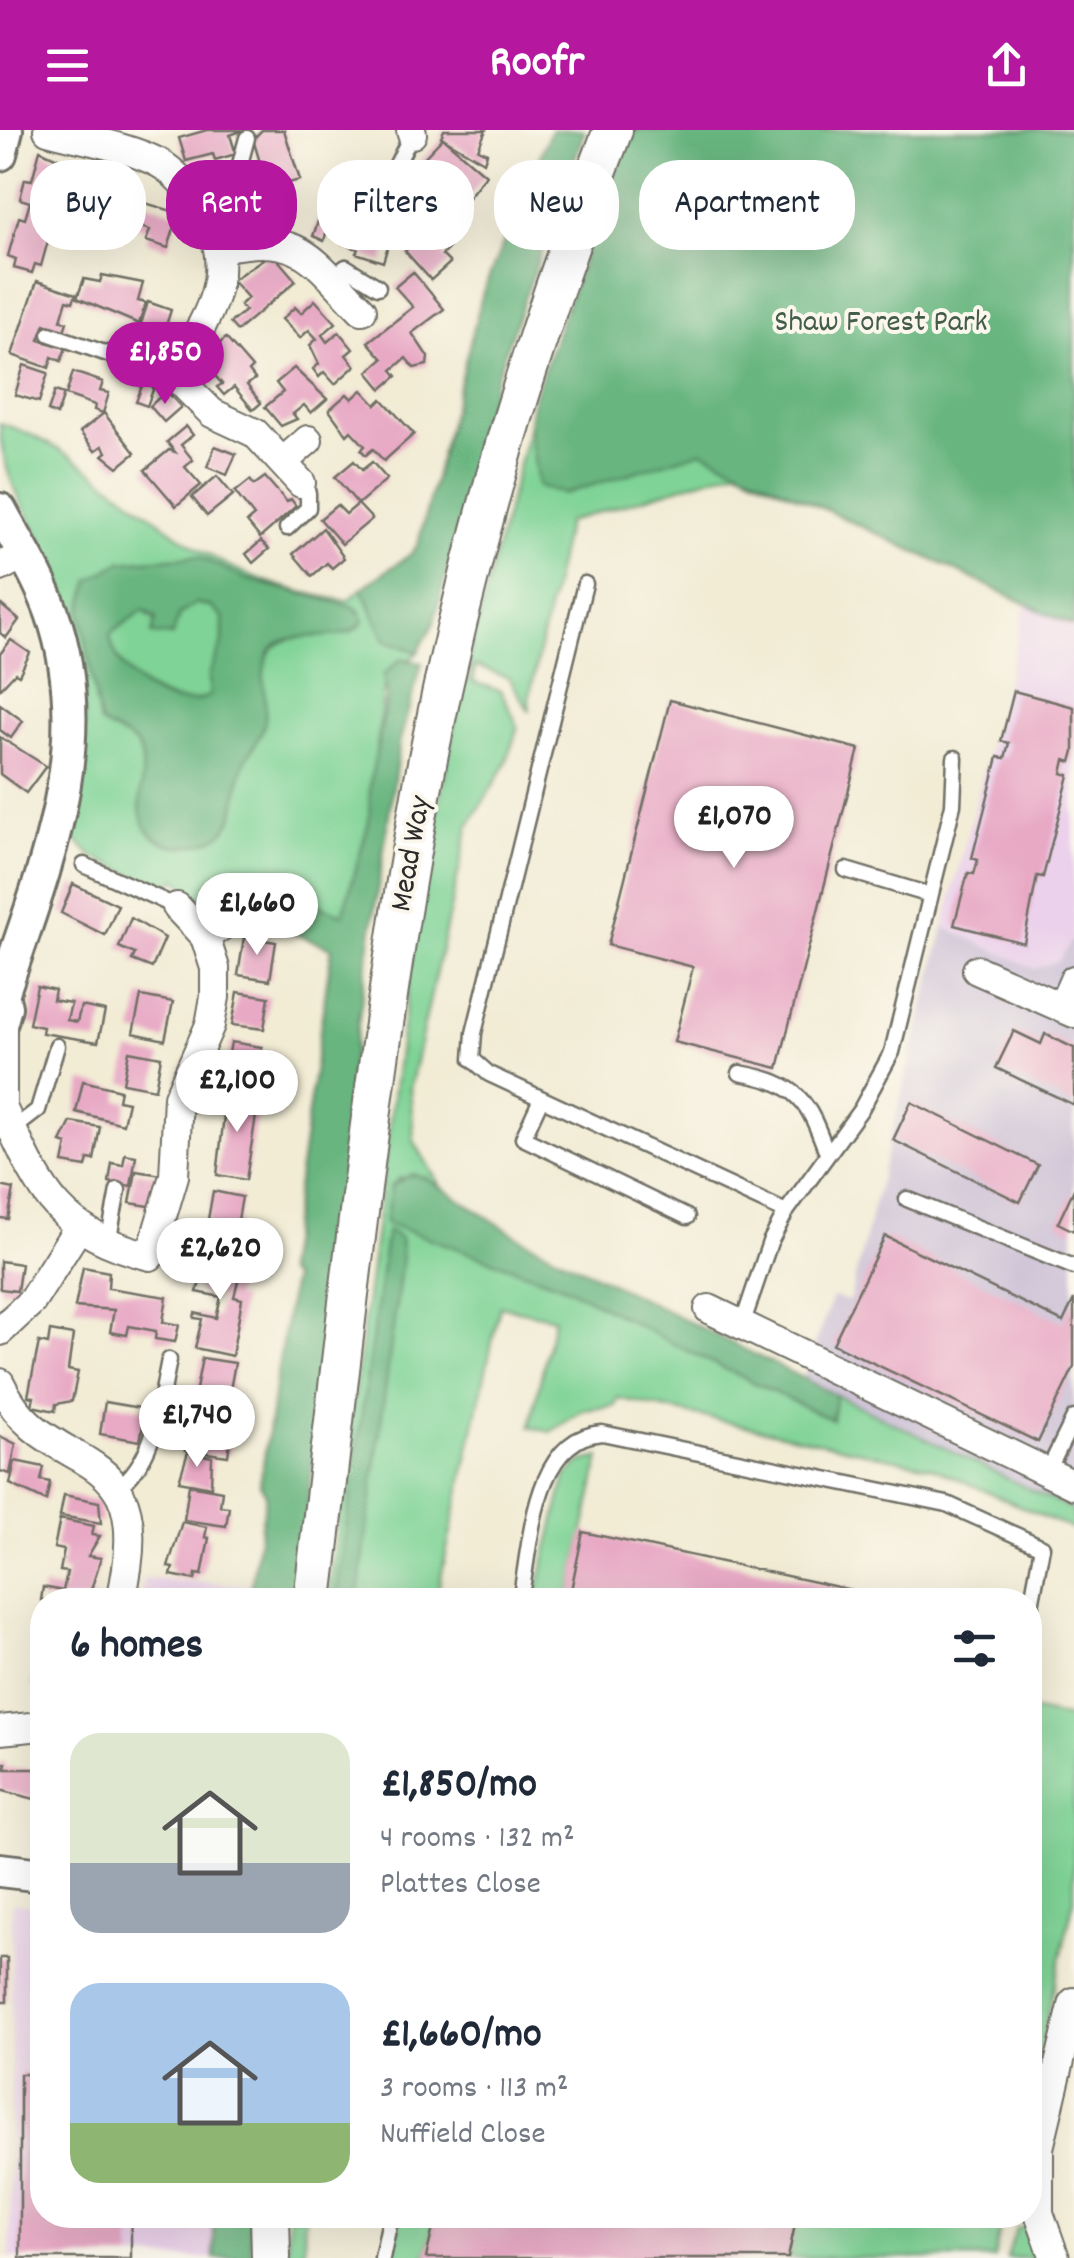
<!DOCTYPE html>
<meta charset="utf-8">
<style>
body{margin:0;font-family:Dekko,sans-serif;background:#f6f6f7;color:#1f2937;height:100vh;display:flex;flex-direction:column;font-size:38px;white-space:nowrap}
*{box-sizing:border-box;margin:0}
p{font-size:32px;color:#747a83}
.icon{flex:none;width:55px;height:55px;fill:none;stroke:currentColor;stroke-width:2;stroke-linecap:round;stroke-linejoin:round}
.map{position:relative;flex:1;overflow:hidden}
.drawer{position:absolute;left:30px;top:1458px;width:1012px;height:640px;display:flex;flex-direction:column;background:#fff;border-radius:40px;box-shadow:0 10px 40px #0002}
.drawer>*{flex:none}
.top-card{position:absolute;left:30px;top:30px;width:1015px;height:90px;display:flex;gap:20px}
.price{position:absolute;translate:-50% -85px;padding:0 22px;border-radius:35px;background:#fff;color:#222;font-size:32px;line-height:65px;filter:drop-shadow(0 2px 5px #0008)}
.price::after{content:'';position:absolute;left:50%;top:60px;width:30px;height:22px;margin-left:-15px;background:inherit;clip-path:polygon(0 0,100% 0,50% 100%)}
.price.current{background:#b5179e;color:#fff}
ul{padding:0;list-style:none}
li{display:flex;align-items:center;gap:30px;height:250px;padding:0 40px}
li span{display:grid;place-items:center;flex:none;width:280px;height:200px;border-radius:30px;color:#555}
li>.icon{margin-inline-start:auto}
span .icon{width:120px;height:120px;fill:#fffc;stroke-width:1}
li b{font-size:42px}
h2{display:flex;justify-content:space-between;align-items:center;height:120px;padding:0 40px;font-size:42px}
.pill{padding:0 35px;border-radius:40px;background:#fff;box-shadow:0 10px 40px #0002;font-size:35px;line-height:90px}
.pill.current{background:#b5179e;color:#fff}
header{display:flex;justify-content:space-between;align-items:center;height:130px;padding:0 40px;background:#b5179e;color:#fff;font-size:45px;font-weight:800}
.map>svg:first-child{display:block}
.built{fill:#ebd1eb}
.industrial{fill:#cbbfd5}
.green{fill:#7fd396;stroke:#557f60;stroke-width:2.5;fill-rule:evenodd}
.forest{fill:#67b57f;stroke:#497055;stroke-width:2.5;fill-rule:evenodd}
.building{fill:#e8a9c5}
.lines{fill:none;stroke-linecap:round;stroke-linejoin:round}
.service-casing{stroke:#716f66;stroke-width:19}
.minor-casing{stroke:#716f66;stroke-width:32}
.tertiary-casing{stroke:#716f66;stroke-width:38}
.secondary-casing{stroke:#716f66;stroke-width:42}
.service{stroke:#fff;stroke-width:14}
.minor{stroke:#fff;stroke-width:28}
.tertiary{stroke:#fff;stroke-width:32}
.secondary{stroke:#fff;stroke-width:38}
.labels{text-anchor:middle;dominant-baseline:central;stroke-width:8;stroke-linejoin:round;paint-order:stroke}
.park-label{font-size:32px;fill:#445d4b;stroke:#fbf7ec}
.street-label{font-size:32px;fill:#2b2b2b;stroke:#fbf7ec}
</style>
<header><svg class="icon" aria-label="menu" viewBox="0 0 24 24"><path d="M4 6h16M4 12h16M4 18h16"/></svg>Roofr<svg class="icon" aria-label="share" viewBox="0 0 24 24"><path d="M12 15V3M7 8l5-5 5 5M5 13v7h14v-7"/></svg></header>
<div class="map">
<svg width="1074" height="2128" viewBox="0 0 1074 2128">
<rect width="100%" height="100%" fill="#fbf7ec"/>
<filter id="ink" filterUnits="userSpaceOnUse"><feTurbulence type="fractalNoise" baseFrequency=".01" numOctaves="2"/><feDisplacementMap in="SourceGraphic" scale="20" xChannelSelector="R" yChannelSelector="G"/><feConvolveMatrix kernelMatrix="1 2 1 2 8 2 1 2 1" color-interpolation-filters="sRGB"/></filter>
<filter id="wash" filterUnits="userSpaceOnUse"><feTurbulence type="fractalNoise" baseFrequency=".0048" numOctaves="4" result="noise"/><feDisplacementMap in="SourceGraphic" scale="40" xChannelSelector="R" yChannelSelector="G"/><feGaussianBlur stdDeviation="2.25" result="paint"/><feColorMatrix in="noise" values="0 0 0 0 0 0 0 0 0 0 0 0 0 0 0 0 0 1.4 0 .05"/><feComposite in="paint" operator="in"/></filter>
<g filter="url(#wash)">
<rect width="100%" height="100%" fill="#f2ecd5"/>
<g class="built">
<polygon points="1026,475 1074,496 1074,808 1058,831 1035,839 944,797"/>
<polygon points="144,1449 250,1455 249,1470 140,1470"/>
<polygon points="12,1772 42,1777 42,2085 244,2085 243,2128 10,2128"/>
</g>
<polygon class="industrial" points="944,797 1035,839 1058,831 1074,808 1074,1381 803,1248 832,1167 849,1171"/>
<g class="green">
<polygon points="1074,0 1074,496 738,339 567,392 529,569 530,582 509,548 476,536 473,552 501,561 518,596 506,634 469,695 410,958 414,1011 442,1059 426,1048 400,1048 391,1056 386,1093 564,1156 681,1218 831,1289 836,1265 1074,1381 1074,1400 932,1337 618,1268 615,1276 583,1280 551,1302 530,1297 554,1188 500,1176 436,1470 328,1470 401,906 423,756 463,550 468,551 472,535 467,533 529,296"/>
<path d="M0 293C82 318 143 388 216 429 257 452 303 464 348 471L362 458 385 510 418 522 411 529H401L384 556 369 692 343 785 228 754 220 774 204 773 176 748 167 760 93 727 70 705C89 613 93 530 56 442 34 389 0 352 0 293ZM198 426 246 449 361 481 351 503C331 504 283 503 271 521 257 540 265 574 262 596 260 611 247 623 243 638 230 679 246 698 196 713 183 717 171 717 159 710 123 688 153 647 138 618 132 607 111 599 100 593L81 483 121 432Z"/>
<path d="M196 473 211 477 223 488V511L209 545 210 565C172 587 113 545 110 504L143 480 172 506 179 485Z"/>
<polygon points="600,1327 569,1470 535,1470 566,1346 582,1332"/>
<polygon points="1030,1580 1074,1589 1074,1769 1030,1963"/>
<polygon points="288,2085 305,2085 304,2128 288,2128"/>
<polygon points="401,2085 436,2085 426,2128 392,2128"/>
<polygon points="797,2085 1003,2085 994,2128 788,2128"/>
<polygon points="1029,2095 1040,2128 1007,2128 1016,2099"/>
</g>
<g class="forest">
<polygon points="551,0 585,0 494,253 434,493 418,522 385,510 362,458 411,424 418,414 483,162"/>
<polygon points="629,0 1074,0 1074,496 702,321 564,364 538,356 529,296 532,272"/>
<path d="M198 426 246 449 355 477 364 490C346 521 287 492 269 523 258 545 268 569 265 591 262 606 251 619 245 632 228 672 248 708 187 716 173 718 155 711 147 699 130 675 151 641 138 617 131 606 110 602 100 593L81 483 90 450 121 432ZM196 473 211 477 223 488V511L209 545 210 565C172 588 113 546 110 504L143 480 156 487 152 504 172 506 179 485Z"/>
<polygon points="401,529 422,533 400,610 351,941 342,1070 297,1470 249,1470 266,1364 260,1354 292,1149 285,1141 332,818 220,774 228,753 234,752 276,760 343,784 369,692 370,653 387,567 383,545"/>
<polygon points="412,1044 426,1048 517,1106 836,1265 832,1290 681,1218 564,1156 385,1093 391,1056"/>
<polygon points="387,1099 400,1108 402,1129 358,1470 336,1470"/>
<polygon points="214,2085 249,2085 252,2128 214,2128"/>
</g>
<g id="blocks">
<g class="building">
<polygon points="207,0 244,0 230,5 236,24 215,30 213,24 186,31 179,8"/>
<polygon points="262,0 284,0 300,50 278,56 275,46 265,49 253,9"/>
<polygon points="444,0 486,0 478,19 487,23 484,32 441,7"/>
<polygon points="443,8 486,45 467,69 453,58 435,80 404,56 418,38 422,42 426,36 420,32"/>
<polygon points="40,20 73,35 69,51 56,47 53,57 58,58 44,94 52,96 41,136 35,134 32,143 14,138 16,129 8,126 19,87 25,89 30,72 20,69 25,49 32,50"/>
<polygon points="106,48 141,59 138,71 179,83 168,118 146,111 150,100 131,94 134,83 115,77 112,85 82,71 89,49 105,54"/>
<polygon points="277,54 281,65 273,68 279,86 246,98 238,74 270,62 267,57"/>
<polygon points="335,60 377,74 374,81 392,87 390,94 402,106 396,112 390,109 383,132 356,123 358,119 343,114 345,109 326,103 324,111 313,106 326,68 331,70"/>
<polygon points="420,86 449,118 442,125 450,133 431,150 405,121 415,112 404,100"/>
<polygon points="272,123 296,151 237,201 230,193 245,181 240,175 248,168 232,150"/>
<polygon points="413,142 444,179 412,203 428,227 427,235 414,238 406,228 392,240 397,246 382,259 368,242 383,229 368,212 413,177 395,157"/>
<polygon points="102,145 143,153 138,171 146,173 139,194 77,168 84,149 100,152"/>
<polygon points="37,151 76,164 73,172 67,170 61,190 67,192 64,201 45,194 39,210 66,218 61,231 52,227 49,238 12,225"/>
<polygon points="315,170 336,193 322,205 327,212 339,202 353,219 346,225 355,236 335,254 324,242 319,247 313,239 319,234 310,215 317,209 309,200 300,208 282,189 295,177 301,183"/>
<polygon points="148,172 171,180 160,214 137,206"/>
<polygon points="226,208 252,238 249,241 255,249 247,255 261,273 253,280 234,257 224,265 217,257 222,254 201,229"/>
<polygon points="24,235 48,243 39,272 15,265"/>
<polygon points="294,238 327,269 311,283 304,275 293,284 297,289 281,296 265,277 283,262 276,253"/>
<polygon points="73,242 103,252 100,261 109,263 103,283 94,280 95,275 66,265"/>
<polygon points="143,253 154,257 147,276 136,272"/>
<polygon points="362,260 376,275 382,269 414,304 384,331 373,319 366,325 361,320 365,316 351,301 347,305 329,280 347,264 352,269"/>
<polygon points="55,261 64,264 57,285 48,281"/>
<polygon points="166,261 181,277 164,292 150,276"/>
<polygon points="104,283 135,323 118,337 103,325 107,322 102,316 95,321 80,302"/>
<polygon points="186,296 193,305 181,315 193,330 185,337 201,355 176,376 145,340 169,320 175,322 167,312"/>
<polygon points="215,316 236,324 227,345 207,337"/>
<polygon points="354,331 362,340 372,332 387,349 358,374 335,347"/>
<polygon points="217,346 233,365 207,386 192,367"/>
<polygon points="265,347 287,372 291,369 296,376 260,408 247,392 254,386 235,362 250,350 254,355"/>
<polygon points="358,374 372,389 342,414 320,389 337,375 346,384"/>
<polygon points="323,398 344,428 332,438 327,433 312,446 293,424"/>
<polygon points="261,411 269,419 253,433 246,424"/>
<polygon points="0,474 19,490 6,508 0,503"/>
<polygon points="11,510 30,523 19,545 15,543 0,559 0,524"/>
<polygon points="1014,561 1074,577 1074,621 1071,632 1065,630 1062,643 1069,645 1043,747 1037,746 1024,813 954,795 968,743 974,744 978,730 972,728 998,627 1005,628 1009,613 1001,611"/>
<polygon points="670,570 859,619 778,938 674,912 693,837 608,815"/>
<polygon points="0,574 23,591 11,608 0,600"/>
<polygon points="0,607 46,636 26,663 0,644"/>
<polygon points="73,754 118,775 105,805 61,783"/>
<polygon points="131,788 165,808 152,838 132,830 135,824 119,817"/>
<polygon points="244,807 276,812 270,850 238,845"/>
<polygon points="37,856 55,860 53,870 71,873 67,890 77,892 81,876 105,881 98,912 42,903 43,897 29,894"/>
<polygon points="238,862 269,867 264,899 232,895"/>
<polygon points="141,866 173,872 165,910 133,903"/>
<polygon points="1014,901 1041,914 1045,904 1074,918 1074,975 996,938"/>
<polygon points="231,912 262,917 257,949 225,945"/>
<polygon points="129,921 161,927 155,959 123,953"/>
<polygon points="83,951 120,960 118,970 128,972 123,994 76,982"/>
<polygon points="227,960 259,966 246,1050 217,1045"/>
<polygon points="911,972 1038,1035 1020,1072 893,1010"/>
<polygon points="71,992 100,997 94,1030 88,1029 86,1037 63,1033 67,1014 61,1012"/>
<polygon points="125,1024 136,1026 131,1056 109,1052 112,1033 123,1035"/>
<polygon points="136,1041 162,1045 156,1077 130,1073"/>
<polygon points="0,1056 14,1059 8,1089 0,1088"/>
<polygon points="1074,1059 1074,1101 1058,1093"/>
<polygon points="213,1061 242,1067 234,1114 214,1110 216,1102 206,1101"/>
<polygon points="885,1106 1063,1192 1074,1169 1074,1237 1038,1312 833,1214"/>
<polygon points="210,1119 244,1127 234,1167 242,1169 232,1226 195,1218 202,1189 194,1188 195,1183 216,1188 221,1167 197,1162"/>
<polygon points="0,1131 21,1134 17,1161 0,1159"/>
<polygon points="83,1137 109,1142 108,1158 167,1167 163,1192 179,1195 175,1212 155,1209 156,1201 129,1196 127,1205 110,1202 114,1180 75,1177"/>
<polygon points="50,1201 73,1205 68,1240 78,1242 72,1271 56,1274 55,1281 32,1276 34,1267 28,1266 39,1212 48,1214"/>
<polygon points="202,1228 235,1233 225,1287 192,1280"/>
<polygon points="105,1272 146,1279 140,1311 100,1304"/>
<polygon points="190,1291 232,1298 228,1326 185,1320"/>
<polygon points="0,1306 16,1314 10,1344 0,1341"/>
<polygon points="188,1322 212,1327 211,1357 179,1351"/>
<polygon points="15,1331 44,1337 41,1350 50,1352 46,1371 10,1354"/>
<polygon points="189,1355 222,1361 220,1376 229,1377 226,1396 184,1390"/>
<polygon points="64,1365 99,1372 101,1393 60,1386"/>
<polygon points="60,1389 94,1396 92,1405 100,1406 88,1426 101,1428 89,1466 98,1470 41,1470 43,1457 63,1461 67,1442 60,1441 64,1420 54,1418"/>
<polygon points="182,1392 207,1397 205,1407 209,1408 202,1445 196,1444 195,1450 171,1445 173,1438 168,1437"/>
<polygon points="583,1402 889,1468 889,1470 569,1470"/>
<polygon points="34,1539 42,1540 42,1559 31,1557"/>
<polygon points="0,1633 6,1633 5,1639 42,1639 42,1671 0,1660"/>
<rect x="0" y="1828" width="7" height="44"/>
<polygon points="20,1944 42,1944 42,2085 131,2085 131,2128 20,2128"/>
<polygon points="436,2085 797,2085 788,2128 426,2128"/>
</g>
</g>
</g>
<g filter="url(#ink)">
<use href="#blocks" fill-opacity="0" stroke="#716f66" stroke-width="2.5"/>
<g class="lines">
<g class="service-casing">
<g id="service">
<polyline points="394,40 412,4"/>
<polyline points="193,66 236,49 247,8"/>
<polyline points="331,148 346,137 378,157"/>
<polyline points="50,204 122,229"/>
<polyline points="287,398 308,378 308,363 301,353"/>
<polyline points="585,454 474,903 472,929 489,944 786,1082"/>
<polyline points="84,735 177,777"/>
<polyline points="846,740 930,765"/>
<path d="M740 943C799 954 807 969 827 1023"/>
<polyline points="541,969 523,1008 687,1087"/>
<polyline points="12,1000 38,980 57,916"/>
<polyline points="907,1069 1074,1137"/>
<polyline points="108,1113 118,1060"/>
<polyline points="742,1195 770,1112 786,1082 861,979 892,922 953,675 955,628"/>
<polyline points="1047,1343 1074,1288"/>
<path d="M118 1358C157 1327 159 1276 169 1230"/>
<path d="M520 1470C531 1417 532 1308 602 1303L947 1374 1042 1417 1030 1481"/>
<polyline points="382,2128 391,2085"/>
</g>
</g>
<g class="minor-casing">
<g id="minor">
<path d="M48 0C83 10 126 16 159 33 177 43 190 60 201 77 242 141 207 191 170 246"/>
<polyline points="411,0 412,4"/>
<path d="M221 118C302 102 309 126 362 180"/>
<polyline points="122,229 180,251 212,283 255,303 301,353"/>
<polyline points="283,332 308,310"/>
<polyline points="0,437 25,424"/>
<polyline points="205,807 229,791"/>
<polyline points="977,840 1074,883"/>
<polyline points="1062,877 1074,850"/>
<path d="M0 973C39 1056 53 1102 150 1126L174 1046 178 967 210 895 215 867V838L205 807 177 777"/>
<polyline points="2,975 2,892"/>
<polyline points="709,1179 1074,1355"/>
<polyline points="0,1201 32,1171 78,1098"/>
<path d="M0 1253C47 1355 161 1299 121 1470"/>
<polyline points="0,1600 42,1596"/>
<polyline points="1055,2128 1039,2083 1039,2018 1074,1872"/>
</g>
</g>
<g class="tertiary-casing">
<g id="tertiary">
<polyline points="0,24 6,0"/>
<path d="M0 380C18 414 39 446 52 483 98 613 44 740 3 862"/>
<polyline points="0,856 5,877 0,895"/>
<polyline points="0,1740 42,1745"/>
</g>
</g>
<g class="secondary-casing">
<g id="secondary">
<path d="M313 1470C347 1188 375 902 429 623 471 412 534 200 613 0"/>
<polyline points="270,2085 271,2128"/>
</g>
</g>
<use href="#service" class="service"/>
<use href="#minor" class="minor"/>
<use href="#tertiary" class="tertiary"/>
<use href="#secondary" class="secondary"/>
</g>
</g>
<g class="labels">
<g class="park-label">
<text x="881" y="194">Shaw Forest Park</text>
</g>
<g class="street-label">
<text transform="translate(413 724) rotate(-80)">Mead Way</text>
</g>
</g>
</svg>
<b class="price current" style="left:165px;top:277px">£1,850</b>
<b class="price" style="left:734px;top:741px">£1,070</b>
<b class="price" style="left:257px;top:828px">£1,660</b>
<b class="price" style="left:237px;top:1005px">£2,100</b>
<b class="price" style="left:220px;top:1173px">£2,620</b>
<b class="price" style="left:197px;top:1340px">£1,740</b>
<div class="top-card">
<a class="pill">Buy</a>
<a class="pill current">Rent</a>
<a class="pill">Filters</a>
<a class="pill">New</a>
<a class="pill">Apartment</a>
</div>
<section class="drawer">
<h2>6 homes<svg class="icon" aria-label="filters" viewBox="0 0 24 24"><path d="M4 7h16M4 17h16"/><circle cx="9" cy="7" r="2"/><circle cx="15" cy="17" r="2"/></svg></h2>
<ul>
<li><span style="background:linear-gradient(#dfe7d0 65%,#9aa5b1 0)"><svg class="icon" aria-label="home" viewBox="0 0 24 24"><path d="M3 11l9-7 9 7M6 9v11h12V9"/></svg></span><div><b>£1,850/mo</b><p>4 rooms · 132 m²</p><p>Plattes Close</p></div></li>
<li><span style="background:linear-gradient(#a9c7e8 70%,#8fb573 0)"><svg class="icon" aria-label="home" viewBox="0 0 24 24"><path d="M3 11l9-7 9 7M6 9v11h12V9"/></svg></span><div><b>£1,660/mo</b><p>3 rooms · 113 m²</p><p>Nuffield Close</p></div></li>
</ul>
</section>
</div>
